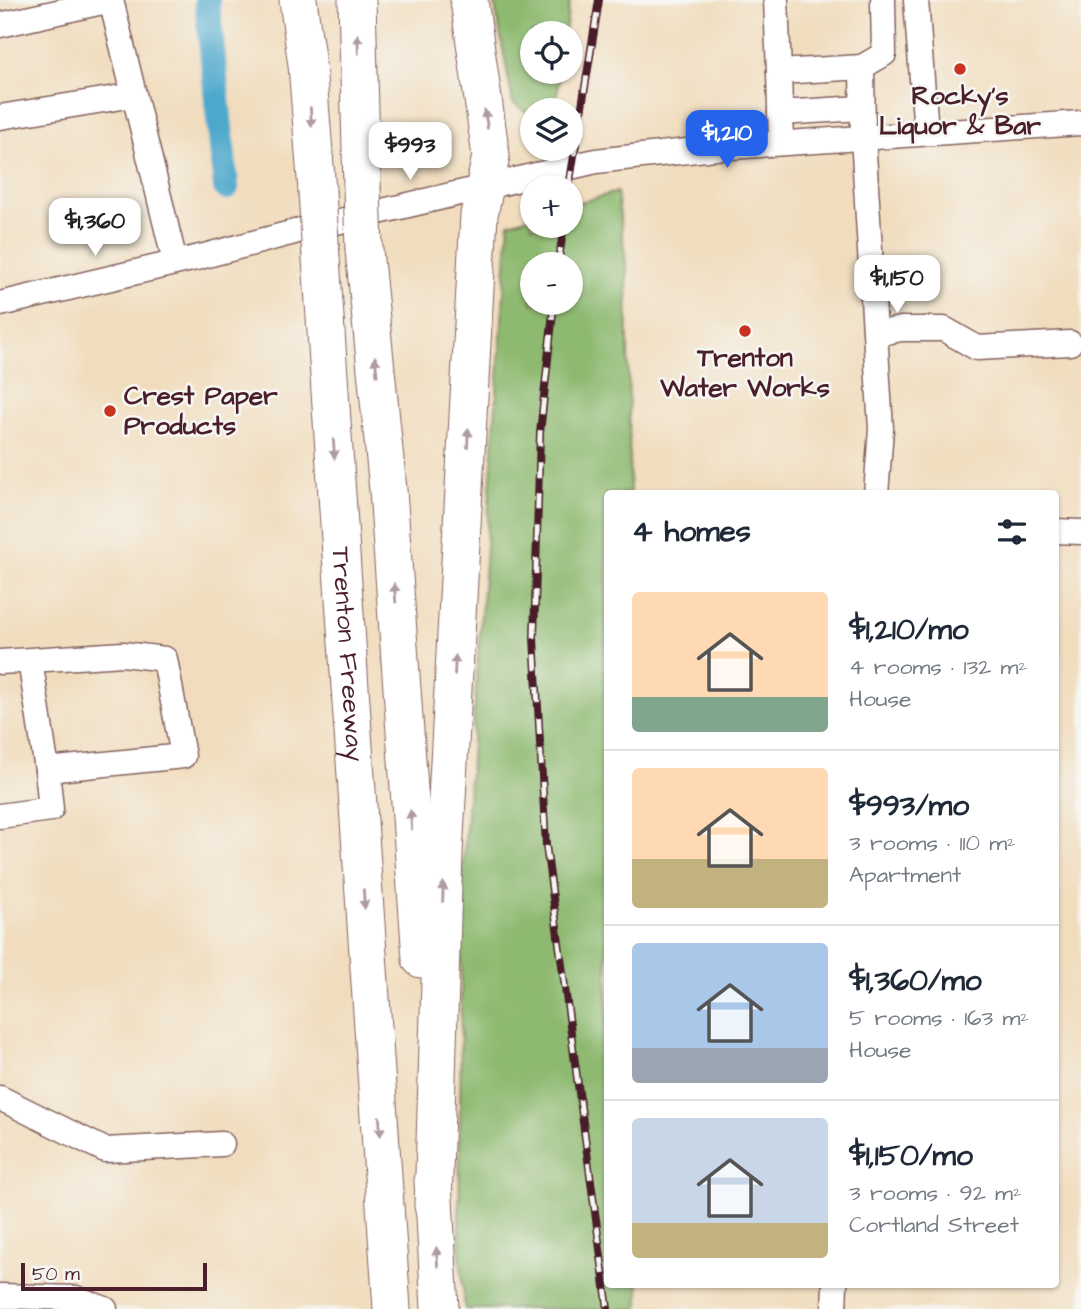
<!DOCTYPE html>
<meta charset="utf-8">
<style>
body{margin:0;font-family:"Architects Daughter",sans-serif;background:#f2f2f3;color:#1f2937;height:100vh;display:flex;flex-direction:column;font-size:26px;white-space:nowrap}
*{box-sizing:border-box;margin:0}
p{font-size:23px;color:#747a83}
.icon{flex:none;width:38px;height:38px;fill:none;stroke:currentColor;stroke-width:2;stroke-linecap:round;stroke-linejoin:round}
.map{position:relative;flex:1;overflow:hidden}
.side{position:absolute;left:604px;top:490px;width:455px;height:798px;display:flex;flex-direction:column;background:#fff;border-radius:7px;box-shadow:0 2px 5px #0004}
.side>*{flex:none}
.controls{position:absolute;left:520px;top:21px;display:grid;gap:14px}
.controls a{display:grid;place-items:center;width:63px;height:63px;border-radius:50%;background:#fff;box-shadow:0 2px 5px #0004;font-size:35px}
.scale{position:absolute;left:21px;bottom:18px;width:186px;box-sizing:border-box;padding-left:7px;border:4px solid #4a1f2b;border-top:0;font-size:19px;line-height:24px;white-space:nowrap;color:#4a1f2b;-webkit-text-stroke:5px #f6f6f2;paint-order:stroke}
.price{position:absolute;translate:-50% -60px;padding:0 16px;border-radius:14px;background:#fff;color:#222;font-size:23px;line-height:46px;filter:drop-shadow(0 2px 4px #0008)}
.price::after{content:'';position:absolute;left:50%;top:42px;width:21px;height:16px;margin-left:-10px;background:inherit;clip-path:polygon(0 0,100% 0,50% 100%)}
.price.active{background:#2563eb;color:#fff}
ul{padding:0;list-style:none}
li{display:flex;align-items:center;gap:21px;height:175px;padding:0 28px}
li+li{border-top:2px solid #e0e1e3}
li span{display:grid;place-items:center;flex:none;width:196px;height:140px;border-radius:7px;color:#555}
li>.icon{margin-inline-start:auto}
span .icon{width:84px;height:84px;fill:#fffc;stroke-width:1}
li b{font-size:30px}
h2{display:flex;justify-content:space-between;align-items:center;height:84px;padding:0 28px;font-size:30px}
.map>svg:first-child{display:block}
.forest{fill:#8eb970;stroke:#6c6c4e;stroke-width:2;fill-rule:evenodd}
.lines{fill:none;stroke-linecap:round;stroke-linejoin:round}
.canal{stroke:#4ea8cc;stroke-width:26}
.minor-casing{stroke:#84625e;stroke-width:27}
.highway-casing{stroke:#84625e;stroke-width:39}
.minor{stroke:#fff;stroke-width:24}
.highway{stroke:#fff;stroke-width:37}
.rail-casing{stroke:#4a1f2b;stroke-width:8}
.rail{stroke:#f6f6f2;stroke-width:5;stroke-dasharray:16;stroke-linecap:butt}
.highway-bridge-casing{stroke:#84625e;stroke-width:39;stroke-linecap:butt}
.highway-bridge{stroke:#fff;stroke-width:37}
.oneway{fill:#ae9aa0}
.poi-dot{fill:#c8321e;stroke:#f6f6f2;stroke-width:2.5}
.labels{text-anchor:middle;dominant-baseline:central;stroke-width:5;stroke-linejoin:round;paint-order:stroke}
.poi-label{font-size:26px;font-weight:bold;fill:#4a1f2b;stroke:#f6f6f2}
.street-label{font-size:26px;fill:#4a1f2b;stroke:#f6f6f2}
</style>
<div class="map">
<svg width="1081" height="1309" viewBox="0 0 1081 1309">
<rect width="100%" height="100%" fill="#f6f6f2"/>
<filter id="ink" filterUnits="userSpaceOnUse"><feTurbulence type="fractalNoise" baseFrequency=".0143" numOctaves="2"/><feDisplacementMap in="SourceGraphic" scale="14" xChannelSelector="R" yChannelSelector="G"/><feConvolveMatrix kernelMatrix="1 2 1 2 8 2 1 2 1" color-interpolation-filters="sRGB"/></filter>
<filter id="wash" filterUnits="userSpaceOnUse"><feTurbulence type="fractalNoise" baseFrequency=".00686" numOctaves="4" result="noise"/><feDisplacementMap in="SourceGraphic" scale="28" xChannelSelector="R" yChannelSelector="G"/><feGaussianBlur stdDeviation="1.57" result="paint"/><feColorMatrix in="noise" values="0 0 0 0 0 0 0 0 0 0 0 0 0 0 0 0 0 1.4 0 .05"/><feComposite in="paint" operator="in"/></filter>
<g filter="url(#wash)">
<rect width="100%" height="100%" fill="#f1ddbe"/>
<g class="forest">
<polygon points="494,0 570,0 565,33 532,33 532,72 560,72 555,110 532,110 532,116 513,103"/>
<path d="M617 192 627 271 630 493 607 494V1284L639 1285V1309H465L459 1245 462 884 509 223 532 216V226H570L571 205ZM532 264H570V303H532Z"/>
</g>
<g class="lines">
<polyline class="canal" points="207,0 226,187"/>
</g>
</g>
<g filter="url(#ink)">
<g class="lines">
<g class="minor-casing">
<g id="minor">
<polyline points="776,0 779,72"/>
<polyline points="916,0 926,132"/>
<polyline points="0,25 111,0 175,262"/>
<polyline points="862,67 884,54 883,0"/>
<polyline points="780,113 861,108"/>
<polyline points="0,117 134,95"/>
<polyline points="781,143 779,72 862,67 863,137 881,429 876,494"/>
<polyline points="0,304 200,257 306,229 596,161 715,148 1081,123"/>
<polyline points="876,334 901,329 944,329 977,348 1070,343"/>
<polyline points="1055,531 1081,532"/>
<polyline points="0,662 123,654 165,659 183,756 47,770 30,660"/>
<polyline points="0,816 51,809 47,770"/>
<polyline points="0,1098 105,1150 222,1144"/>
<polyline points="0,1296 76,1298 105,1309"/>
<polyline points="834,1309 835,1284"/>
</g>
</g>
<g class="highway-casing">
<g id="highway">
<polyline points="298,0 307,65 317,191"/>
<polyline points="357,0 362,186"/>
<polyline points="364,250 388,490 421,959"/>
<path id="s1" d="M321 258 392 1309"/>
<polyline points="433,1181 440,1309"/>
<polyline points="433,1206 444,854 479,215 491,156 469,0"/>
</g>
</g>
<use href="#minor" class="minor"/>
<use href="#highway" class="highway"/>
<g class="rail-casing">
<g id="rail">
<polyline points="569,187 599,0"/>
<polyline points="558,264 564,226"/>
<polyline points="554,303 540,433 534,638 546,846 608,1309"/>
</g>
</g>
<use href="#rail" class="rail"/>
<g class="highway-bridge-casing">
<g id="highway-bridge">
<polyline points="362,186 364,250"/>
<polyline points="317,191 321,258"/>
</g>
</g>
<use href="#highway-bridge" class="highway-bridge"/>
</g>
<defs><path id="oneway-solid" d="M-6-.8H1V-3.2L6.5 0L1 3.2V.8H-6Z" transform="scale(1.75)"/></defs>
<g class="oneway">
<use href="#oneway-solid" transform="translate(358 44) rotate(-92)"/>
<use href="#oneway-solid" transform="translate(311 117) rotate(86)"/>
<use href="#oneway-solid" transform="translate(486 119) rotate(-99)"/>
<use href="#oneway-solid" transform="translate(376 366) rotate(-96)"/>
<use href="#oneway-solid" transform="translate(468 438) rotate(-87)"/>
<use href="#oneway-solid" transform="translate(334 449) rotate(86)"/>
<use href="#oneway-solid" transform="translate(395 593) rotate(-95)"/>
<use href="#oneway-solid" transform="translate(455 665) rotate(-87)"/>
<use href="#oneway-solid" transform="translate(411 820) rotate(-94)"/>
<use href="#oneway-solid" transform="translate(443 892) rotate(-88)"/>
<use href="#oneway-solid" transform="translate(364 899) rotate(86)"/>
<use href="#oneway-solid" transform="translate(380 1126) rotate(86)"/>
<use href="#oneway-solid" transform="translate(437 1257) rotate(-94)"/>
</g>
</g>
<g class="poi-dot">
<circle cx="960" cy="69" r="7"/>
<circle cx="745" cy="331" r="7"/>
<circle cx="110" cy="411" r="7"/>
</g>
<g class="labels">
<g class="poi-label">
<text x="960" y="96">Rocky's<tspan x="960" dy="30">Liquor &amp; Bar</tspan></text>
<text x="745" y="358">Trenton<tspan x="745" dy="30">Water Works</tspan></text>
<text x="124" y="396" text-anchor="start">Crest Paper<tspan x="124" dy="30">Products</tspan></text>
</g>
<g class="street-label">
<text stroke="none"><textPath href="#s1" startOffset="397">Trenton Freeway</textPath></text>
</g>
</g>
</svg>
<div class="controls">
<a><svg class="icon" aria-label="locate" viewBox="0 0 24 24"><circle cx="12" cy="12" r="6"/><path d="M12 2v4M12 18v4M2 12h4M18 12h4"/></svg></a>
<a><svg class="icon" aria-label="layers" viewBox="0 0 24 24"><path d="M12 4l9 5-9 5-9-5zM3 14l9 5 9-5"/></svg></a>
<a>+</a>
<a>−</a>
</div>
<div class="scale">50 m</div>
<b class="price active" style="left:727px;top:170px">$1,210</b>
<b class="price" style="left:410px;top:182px">$993</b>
<b class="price" style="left:95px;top:258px">$1,360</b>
<b class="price" style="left:897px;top:315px">$1,150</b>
<section class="side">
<h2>4 homes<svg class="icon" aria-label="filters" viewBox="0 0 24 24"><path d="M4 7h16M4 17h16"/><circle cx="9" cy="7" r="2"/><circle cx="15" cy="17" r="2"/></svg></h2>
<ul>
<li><span style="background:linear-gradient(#ffd9b3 75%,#7fa58c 0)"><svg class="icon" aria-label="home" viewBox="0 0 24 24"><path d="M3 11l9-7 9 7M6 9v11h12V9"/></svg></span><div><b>$1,210/mo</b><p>4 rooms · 132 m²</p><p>House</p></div></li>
<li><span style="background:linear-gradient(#ffd9b3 65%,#c2b280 0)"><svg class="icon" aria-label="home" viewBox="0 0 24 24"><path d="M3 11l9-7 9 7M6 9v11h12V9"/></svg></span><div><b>$993/mo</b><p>3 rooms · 110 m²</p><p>Apartment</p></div></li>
<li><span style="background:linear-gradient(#a9c7e8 75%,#9aa5b1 0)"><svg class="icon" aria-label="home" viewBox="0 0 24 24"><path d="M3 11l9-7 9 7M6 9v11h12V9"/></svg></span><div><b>$1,360/mo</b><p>5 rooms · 163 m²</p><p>House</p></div></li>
<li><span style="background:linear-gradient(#c9d6e8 75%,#c2b280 0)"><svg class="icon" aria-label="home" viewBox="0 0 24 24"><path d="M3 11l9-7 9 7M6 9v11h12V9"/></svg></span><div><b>$1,150/mo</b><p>3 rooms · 92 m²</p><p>Cortland Street</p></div></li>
</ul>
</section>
</div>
